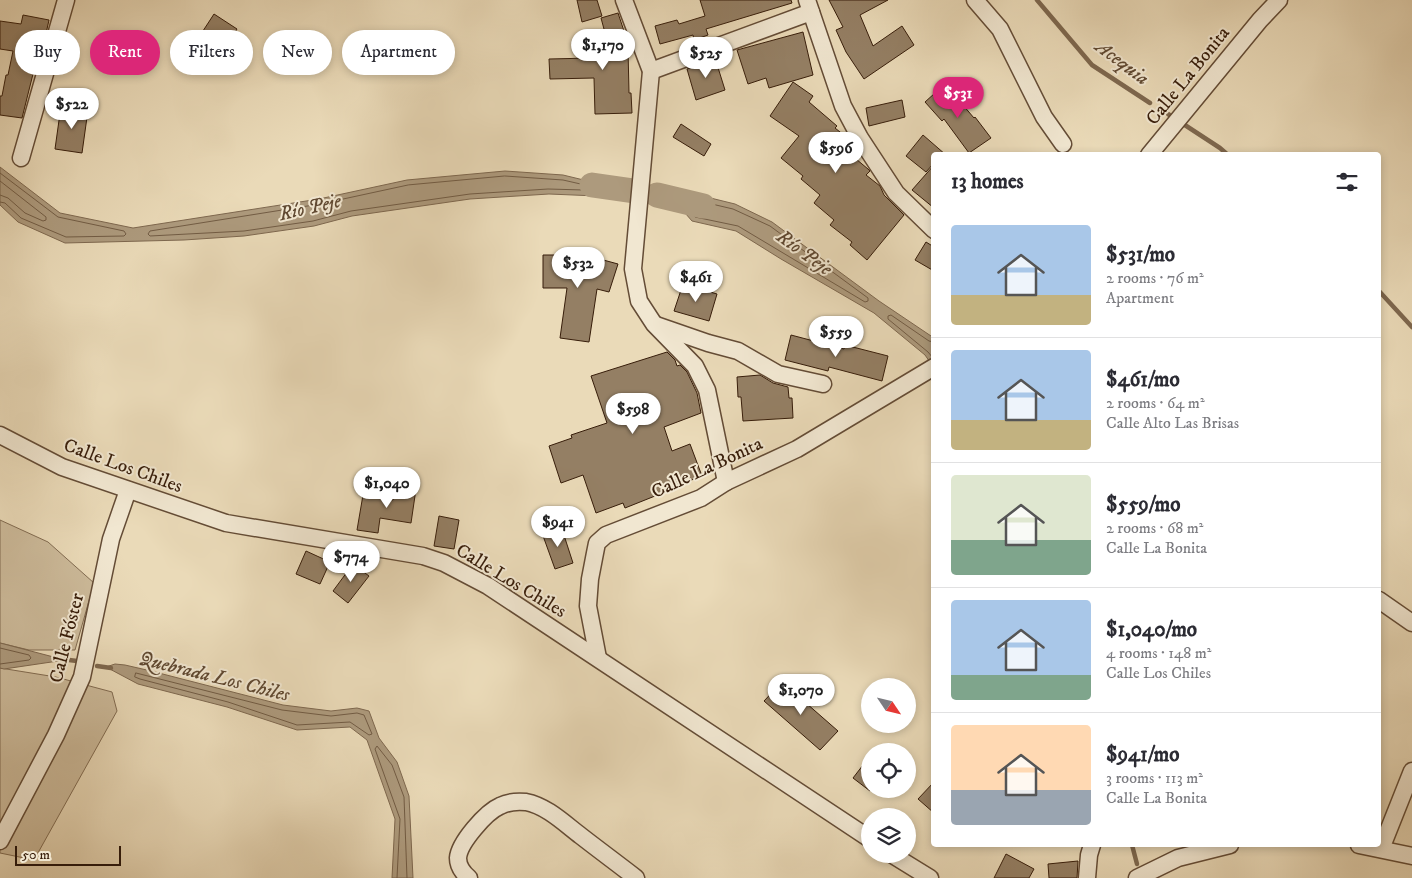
<!DOCTYPE html>
<meta charset="utf-8">
<style>
body{margin:0;font-family:"IM FELL DW Pica",serif;background:#f7f7f7;color:#2b2b33;height:100vh;display:flex;flex-direction:column;font-size:19px;white-space:nowrap}
*{box-sizing:border-box;margin:0}
p{font-size:16px;color:#7c7c81}
.icon{flex:none;width:28px;height:28px;fill:none;stroke:currentColor;stroke-width:2;stroke-linecap:round;stroke-linejoin:round}
.map{position:relative;flex:1;overflow:hidden}
.panel{position:absolute;left:931px;top:152px;width:450px;height:695px;display:flex;flex-direction:column;background:#fff;border-radius:5px;box-shadow:0 2px 8px #0003}
.panel>*{flex:none}
.banner{position:absolute;left:15px;top:30px;width:475px;height:45px;display:flex;gap:10px}
.needle{width:32px;rotate:125deg}
.fabs{position:absolute;left:861px;top:678px;display:grid;gap:10px}
.fabs a{display:grid;place-items:center;width:55px;height:55px;border-radius:50%;background:#fff;box-shadow:0 2px 8px #0003;font-size:25px}
.scale{position:absolute;left:15px;bottom:12px;width:106px;box-sizing:border-box;padding-left:5px;border:2px solid #371d0a;border-top:0;font-size:14px;line-height:18px;white-space:nowrap;color:#371d0a;-webkit-text-stroke:4px #f1e7d1;paint-order:stroke}
.price{position:absolute;translate:-50% -42px;padding:0 11px;border-radius:18px;background:#fff;color:#222;font-size:16px;line-height:32px;filter:drop-shadow(0 1px 2px #0008)}
.price::after{content:'';position:absolute;left:50%;top:30px;width:15px;height:11px;margin-left:-8px;background:inherit;clip-path:polygon(0 0,100% 0,50% 100%)}
.price.selected{background:#db2777;color:#fff}
ul{padding:0;list-style:none}
li{display:flex;align-items:center;gap:15px;height:125px;padding:0 20px}
li+li{border-top:1px solid #e1e1e2}
li span{display:grid;place-items:center;flex:none;width:140px;height:100px;border-radius:5px;color:#555}
li>.icon{margin-inline-start:auto}
span .icon{width:60px;height:60px;fill:#fffc;stroke-width:1}
li b{font-size:21px}
h2{display:flex;justify-content:space-between;align-items:center;height:60px;padding:0 20px;font-size:21px}
.pill{padding:0 18px;border-radius:22px;background:#fff;box-shadow:0 2px 8px #0003;font-size:18px;line-height:45px}
.pill.selected{background:#db2777;color:#fff}
.map>svg:first-child{display:block}
.green{fill:#ccba9a;stroke:#826c52}
.water{fill:#ad9a7d;stroke:#7e684f}
.lines{fill:none;stroke-linecap:round;stroke-linejoin:round}
.shore{stroke:#725c44;stroke-width:1}
.stream{stroke:#7e684f;stroke-width:4.5}
.river{stroke:#ad9a7d;stroke-width:25}
.building{fill:#947f64;stroke:#371d0a}
.minor-casing{stroke:#644c36;stroke-width:19}
.minor{stroke:#f1e7d1;stroke-width:16}
.labels{text-anchor:middle;dominant-baseline:central;stroke-width:4;stroke-linejoin:round;paint-order:stroke}
.street-label{font-size:19px;fill:#371d0a;stroke:#f1e7d1}
.water-label{font-size:20px;font-style:italic;fill:#604932;stroke:#f1e7d1}
</style>
<div class="map">
<svg width="1412" height="878" viewBox="0 0 1412 878">
<rect width="100%" height="100%" fill="#eadab8"/>
<filter id="stains"><feTurbulence type="fractalNoise" baseFrequency=".004" numOctaves="4"/><feColorMatrix values="0 0 0 0 .2 0 0 0 0 .09 0 0 0 0 .02 0 0 0 .5 -.17"/></filter>
<radialGradient id="worn" r=".72"><stop offset=".6" stop-color="#630" stop-opacity="0"/><stop offset="1" stop-color="#630" stop-opacity=".3"/></radialGradient>
<g class="green">
<polygon points="0,520 48,542 94,583 75,650 29,650 0,643"/>
<polygon points="0,668 56,677 112,692 117,711 34,860 0,853"/>
</g>
<g class="water">
<polygon points="0,167 60,213 133,228 319,199 407,180 505,171 563,175 625,190 597,196 549,194 470,199 352,216 314,226 244,236 184,240 65,243 18,222 0,205"/>
<polygon points="682,191 735,204 772,222 879,301 934,338 934,368 925,355 874,313 781,259 736,231 692,221 672,198"/>
<polygon points="0,643 4,644 65,660 4,669 0,668"/>
<polygon points="115,664 125,665 151,671 283,705 331,711 357,708 369,711 379,738 397,762 409,796 413,878 392,878 395,819 367,740 350,727 297,730 227,707 138,684 106,667"/>
</g>
<g class="lines">
<g class="shore">
<polyline points="0,173 58,217 124,231 126,234 124,236 66,237 21,218 5,203 0,202"/>
<polygon points="505,176 563,180 585,185 586,188 584,190 548,189 470,194 351,211 313,221 244,231 150,236 148,234 150,231 320,204 408,185"/>
<polyline points="0,181 46,217 46,220 43,221 25,213 8,198 0,195"/>
<polygon points="682,197 733,209 770,226 868,298 868,301 865,302 738,226 695,217 681,201"/>
<polyline points="933,358 928,352 888,319 888,316 891,315 929,341 934,342"/>
<polyline points="0,648 29,655 31,658 29,660 0,664"/>
<polygon points="136,673 282,710 331,716 357,713 364,715 372,734 369,735 350,722 297,725 228,702 140,679 135,677"/>
<polyline points="397,878 400,819 375,749 377,746 392,765 404,797 407,878"/>
</g>
<g class="stream">
<polyline points="1037,0 1092,65 1150,103"/>
<polyline points="1168,114 1220,148 1228,155"/>
<polyline points="1379,291 1412,327"/>
<polyline points="61,659 77,661"/>
<polyline points="97,666 111,668"/>
<polyline points="1132,845 1137,864"/>
</g>
<g class="river">
<polyline points="592,185 634,191"/>
<polyline points="657,195 703,206"/>
</g>
</g>
<g class="building">
<polygon points="577,0 597,0 602,16 582,22"/>
<polygon points="700,0 791,0 792,3 706,29 708,35 694,40 693,35 660,44 655,26 677,20 679,24 705,16"/>
<polygon points="829,0 888,0 860,15 873,46 902,26 914,45 864,79 846,52 836,30 843,27"/>
<polygon points="618,13 630,49 628,49 629,93 631,93 632,113 595,114 594,78 550,79 549,59 591,58 591,56 611,55 601,18"/>
<polygon points="214,14 237,29 224,49 201,34"/>
<polygon points="23,15 49,20 45,38 43,38 39,57 37,67 35,66 22,118 0,115 0,96 2,96 6,75 8,75 13,51 0,49 0,21 21,24"/>
<polygon points="803,32 813,75 769,88 766,78 748,84 737,50"/>
<polygon points="715,58 725,90 696,100 687,69"/>
<polygon points="793,82 813,96 809,102 837,126 835,128 850,140 855,149 850,154 868,169 870,171 866,175 880,186 884,195 904,215 867,260 850,245 852,242 830,225 834,220 814,203 820,195 801,179 803,176 781,158 799,136 770,116"/>
<polygon points="945,84 974,118 975,117 991,138 969,153 944,119 942,121 925,102"/>
<polygon points="902,100 905,117 869,126 866,108"/>
<polygon points="61,106 88,110 82,153 55,149"/>
<polygon points="681,124 711,144 704,156 673,137"/>
<polygon points="923,135 946,155 934,155 934,163 926,172 906,156"/>
<polygon points="934,165 934,208 912,190"/>
<polygon points="926,242 934,247 934,271 915,260"/>
<polygon points="543,255 585,255 618,264 609,292 597,289 589,342 560,338 567,288 543,288"/>
<polygon points="683,284 717,294 709,321 674,311"/>
<polygon points="791,335 844,349 845,345 888,356 882,381 829,367 828,371 785,360"/>
<polygon points="667,352 675,360 677,366 680,365 687,372 697,393 701,413 664,427 672,451 690,444 702,476 665,490 665,492 625,508 623,503 596,513 583,475 561,483 549,446 572,438 571,435 607,423 591,376"/>
<polygon points="760,375 773,383 788,387 789,398 792,398 793,418 743,421 741,397 738,397 737,377"/>
<polygon points="396,485 416,489 411,523 380,518 378,533 357,530 363,495 393,500"/>
<polygon points="439,516 459,520 454,549 434,546"/>
<polygon points="561,526 573,563 555,569 542,533"/>
<polygon points="306,551 330,562 320,584 296,574"/>
<polygon points="353,564 369,576 348,603 333,591"/>
<polygon points="782,682 838,731 820,750 764,701"/>
<polygon points="870,756 870,791 853,778"/>
<polygon points="934,782 934,813 918,799"/>
<polygon points="1006,854 1034,869 1029,878 994,878"/>
<polygon points="1078,861 1077,878 1049,878 1048,864"/>
</g>
<g class="lines">
<g class="minor-casing">
<g id="minor">
<polyline points="624,0 651,71 633,269 639,301 654,324 695,366 707,390 726,482"/>
<polyline points="807,0 843,106 860,138 896,193 934,230"/>
<polyline points="975,0 1000,29 1044,117 1063,144"/>
<polyline points="651,71 811,12"/>
<polyline points="1149,155 1260,20 1279,0"/>
<polyline points="21,158 66,0"/>
<polyline points="656,325 708,343 738,351 778,374 823,384"/>
<polyline points="0,435 62,467 226,523 423,556 444,563 488,586 870,839"/>
<polyline points="1379,600 1412,623"/>
<polyline points="598,658 588,606 590,579 595,553 597,543 606,535 701,498 726,482 797,449 934,367"/>
<polyline points="0,841 56,735 82,677 111,539 128,490"/>
<polyline points="1359,845 1412,856"/>
<polyline points="1381,849 1412,771"/>
<polyline points="891,854 930,878"/>
<path d="M469 878C463 873 458 867 458 858 459 843 486 812 500 806 508 802 517 801 526 802 547 806 565 824 581 836 599 850 618 864 636 878"/>
<polyline points="1087,878 1089,855 1092,845"/>
<polyline points="1137,878 1178,858 1230,845"/>
</g>
</g>
<use href="#minor" class="minor"/>
</g>
<g class="labels">
<g class="street-label">
<text transform="translate(1188 76) rotate(-51)">Calle La Bonita</text>
<text transform="translate(123 466) rotate(20)">Calle Los Chiles</text>
<text transform="translate(707 468) rotate(-25)">Calle La Bonita</text>
<text transform="translate(511 581) rotate(31)">Calle Los Chiles</text>
<text transform="translate(67 638) rotate(-76)">Calle Fóster</text>
</g>
<g class="water-label">
<text transform="translate(1122 63) rotate(37)">Acequia</text>
<text transform="translate(310 208) rotate(-13)">Río Peje</text>
<text transform="translate(804 253) rotate(36)">Río Peje</text>
<text transform="translate(214 677) rotate(14)">Quebrada Los Chiles</text>
</g>
</g>
<rect width="100%" height="100%" filter="url(#stains)"/>
<rect width="100%" height="100%" fill="url(#worn)"/>
</svg>
<div class="fabs">
<a><svg class="needle" viewBox="-14 -14 28 28"><path d="M0-13l5 13h-10z" fill="#e53935"/><path d="M0 13l5-13h-10z" fill="#7c7c81"/></svg></a>
<a><svg class="icon" aria-label="locate" viewBox="0 0 24 24"><circle cx="12" cy="12" r="6"/><path d="M12 2v4M12 18v4M2 12h4M18 12h4"/></svg></a>
<a><svg class="icon" aria-label="layers" viewBox="0 0 24 24"><path d="M12 4l9 5-9 5-9-5zM3 14l9 5 9-5"/></svg></a>
</div>
<div class="scale">50 m</div>
<b class="price" style="left:603px;top:71px">$1,170</b>
<b class="price" style="left:706px;top:79px">$525</b>
<b class="price selected" style="left:958px;top:119px">$531</b>
<b class="price" style="left:72px;top:130px">$522</b>
<b class="price" style="left:836px;top:174px">$596</b>
<b class="price" style="left:578px;top:289px">$532</b>
<b class="price" style="left:696px;top:303px">$461</b>
<b class="price" style="left:836px;top:358px">$559</b>
<b class="price" style="left:633px;top:435px">$598</b>
<b class="price" style="left:387px;top:509px">$1,040</b>
<b class="price" style="left:558px;top:548px">$941</b>
<b class="price" style="left:351px;top:583px">$774</b>
<b class="price" style="left:801px;top:716px">$1,070</b>
<div class="banner">
<a class="pill">Buy</a>
<a class="pill selected">Rent</a>
<a class="pill">Filters</a>
<a class="pill">New</a>
<a class="pill">Apartment</a>
</div>
<section class="panel">
<h2>13 homes<svg class="icon" aria-label="filters" viewBox="0 0 24 24"><path d="M4 7h16M4 17h16"/><circle cx="9" cy="7" r="2"/><circle cx="15" cy="17" r="2"/></svg></h2>
<ul>
<li><span style="background:linear-gradient(#a9c7e8 70%,#c2b280 0)"><svg class="icon" aria-label="home" viewBox="0 0 24 24"><path d="M3 11l9-7 9 7M6 9v11h12V9"/></svg></span><div><b>$531/mo</b><p>2 rooms · 76 m²</p><p>Apartment</p></div></li>
<li><span style="background:linear-gradient(#a9c7e8 70%,#c2b280 0)"><svg class="icon" aria-label="home" viewBox="0 0 24 24"><path d="M3 11l9-7 9 7M6 9v11h12V9"/></svg></span><div><b>$461/mo</b><p>2 rooms · 64 m²</p><p>Calle Alto Las Brisas</p></div></li>
<li><span style="background:linear-gradient(#dfe7d0 65%,#7fa58c 0)"><svg class="icon" aria-label="home" viewBox="0 0 24 24"><path d="M3 11l9-7 9 7M6 9v11h12V9"/></svg></span><div><b>$559/mo</b><p>2 rooms · 68 m²</p><p>Calle La Bonita</p></div></li>
<li><span style="background:linear-gradient(#a9c7e8 75%,#7fa58c 0)"><svg class="icon" aria-label="home" viewBox="0 0 24 24"><path d="M3 11l9-7 9 7M6 9v11h12V9"/></svg></span><div><b>$1,040/mo</b><p>4 rooms · 148 m²</p><p>Calle Los Chiles</p></div></li>
<li><span style="background:linear-gradient(#ffd9b3 65%,#9aa5b1 0)"><svg class="icon" aria-label="home" viewBox="0 0 24 24"><path d="M3 11l9-7 9 7M6 9v11h12V9"/></svg></span><div><b>$941/mo</b><p>3 rooms · 113 m²</p><p>Calle La Bonita</p></div></li>
</ul>
</section>
</div>
